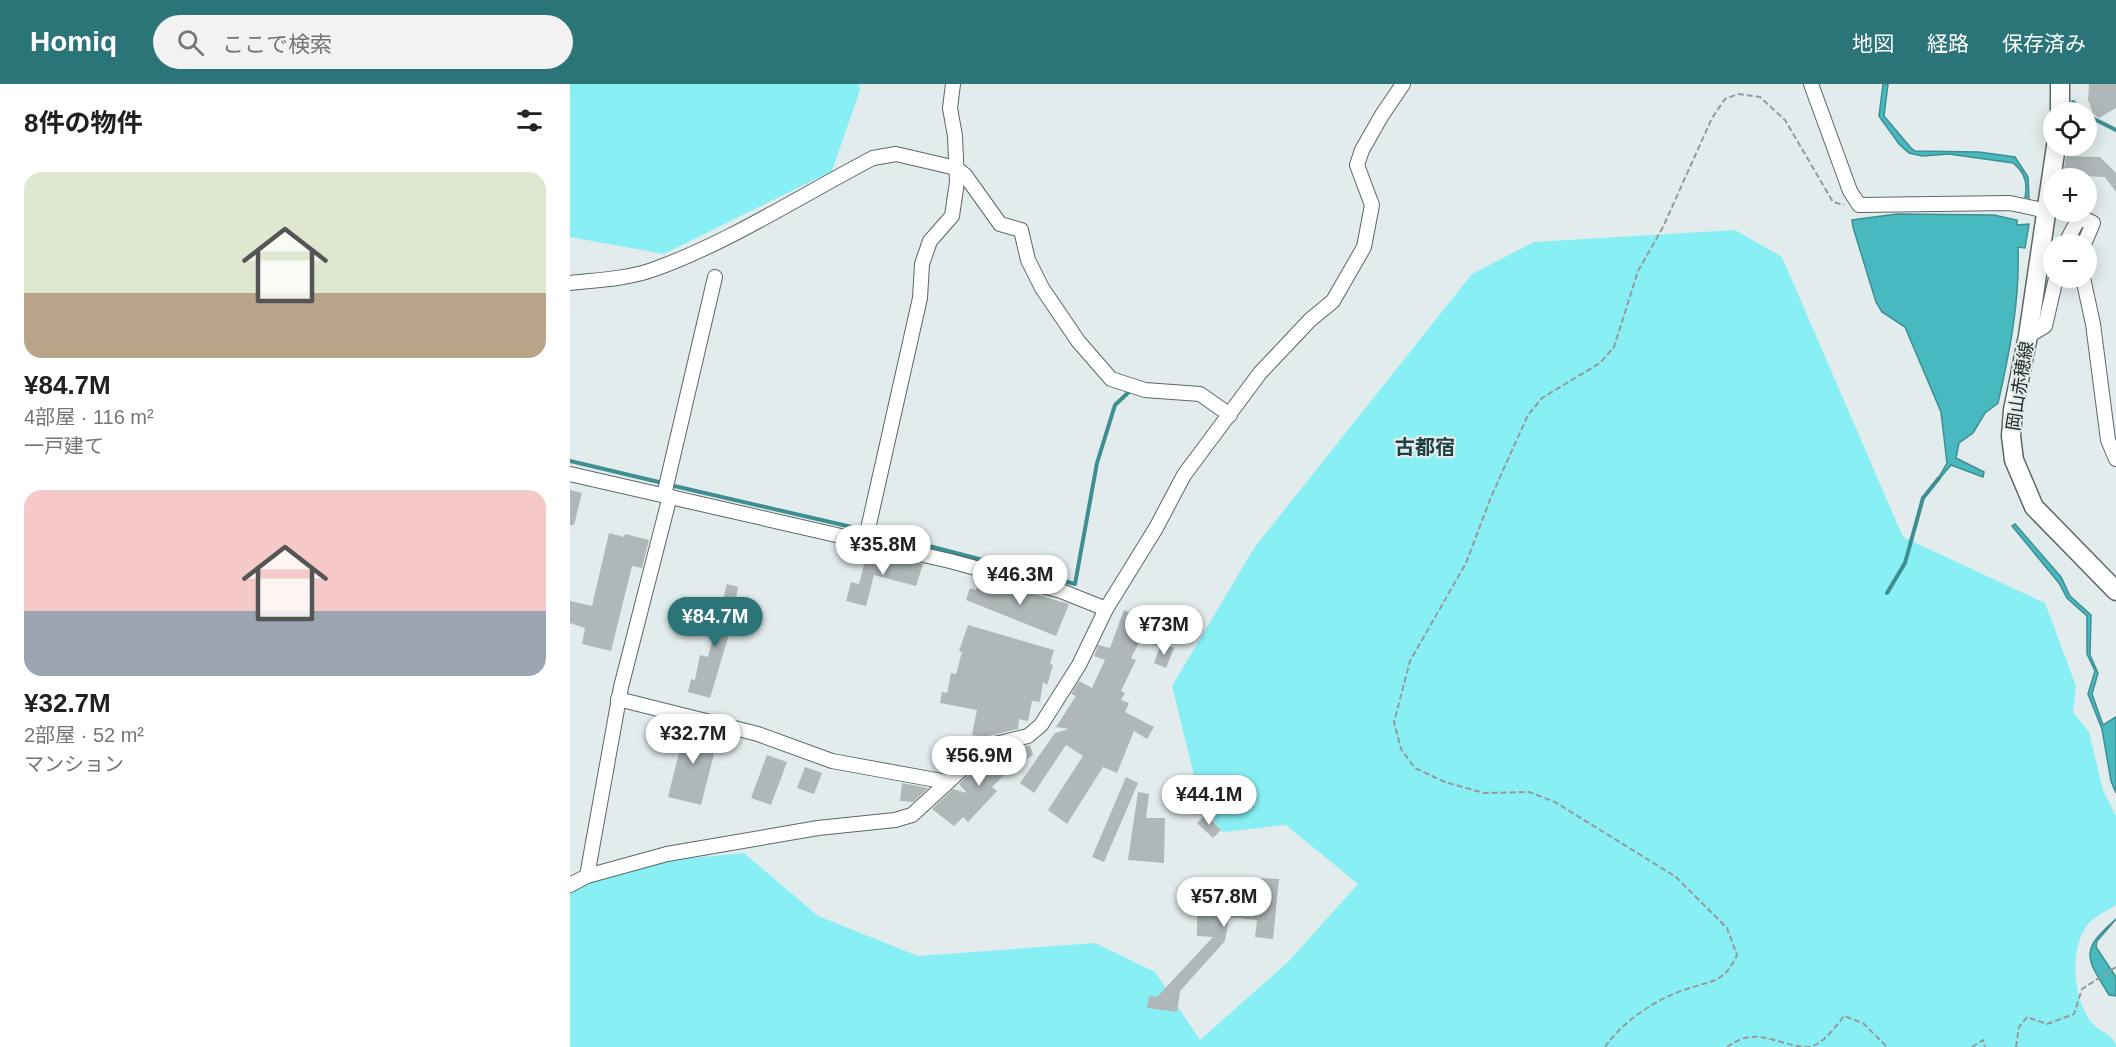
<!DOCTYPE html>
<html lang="ja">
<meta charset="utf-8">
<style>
body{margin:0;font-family:Helvetica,"Noto Sans JP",sans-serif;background:#f2f2f2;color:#202124;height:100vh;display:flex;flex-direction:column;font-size:22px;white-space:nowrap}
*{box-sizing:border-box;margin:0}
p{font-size:20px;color:#757577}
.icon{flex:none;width:33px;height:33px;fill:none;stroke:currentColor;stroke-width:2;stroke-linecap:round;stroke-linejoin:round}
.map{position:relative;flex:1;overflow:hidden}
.details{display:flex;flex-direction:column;background:#fff;width:570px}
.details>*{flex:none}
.tools{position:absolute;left:1473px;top:18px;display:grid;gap:12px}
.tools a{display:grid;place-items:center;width:54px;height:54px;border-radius:50%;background:#fff;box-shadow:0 3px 15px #0003;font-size:30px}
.price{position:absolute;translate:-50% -51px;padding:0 14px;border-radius:21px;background:#fff;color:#222;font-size:20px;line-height:39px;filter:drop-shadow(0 2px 3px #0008)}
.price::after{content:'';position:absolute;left:50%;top:36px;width:18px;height:14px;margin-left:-9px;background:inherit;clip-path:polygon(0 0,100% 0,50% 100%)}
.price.on{background:#2b7579;color:#fff}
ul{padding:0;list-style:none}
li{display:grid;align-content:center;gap:12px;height:318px;padding:0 24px}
li span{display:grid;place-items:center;height:186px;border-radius:18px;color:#555}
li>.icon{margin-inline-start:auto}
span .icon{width:108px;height:108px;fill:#fffc;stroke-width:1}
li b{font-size:26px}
h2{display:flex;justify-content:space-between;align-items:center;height:72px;padding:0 24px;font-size:26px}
header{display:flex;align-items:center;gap:36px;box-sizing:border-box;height:84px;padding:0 30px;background:#2b7579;color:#fff}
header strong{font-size:28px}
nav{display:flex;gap:33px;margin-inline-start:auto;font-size:21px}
.search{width:420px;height:54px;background:#f2f2f2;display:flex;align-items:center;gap:15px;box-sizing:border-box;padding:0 21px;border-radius:33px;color:#757577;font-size:22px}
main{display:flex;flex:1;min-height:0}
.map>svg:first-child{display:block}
.green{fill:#88f0f5}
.water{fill:#48b9bf;stroke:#3e8e92;stroke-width:1.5}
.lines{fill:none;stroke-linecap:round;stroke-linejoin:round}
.stream{stroke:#3e8e92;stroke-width:4}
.building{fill:#afb7b8}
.minor-casing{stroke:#5e6666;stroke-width:16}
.major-casing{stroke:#5e6666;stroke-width:21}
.path{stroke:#949a9b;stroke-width:2;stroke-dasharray:6 3;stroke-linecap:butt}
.minor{stroke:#fff;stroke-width:14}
.major{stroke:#fff;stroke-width:18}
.labels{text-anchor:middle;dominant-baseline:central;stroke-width:4.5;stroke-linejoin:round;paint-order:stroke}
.street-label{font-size:18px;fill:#262929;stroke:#e3eced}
.neighbourhood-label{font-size:20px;font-weight:bold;fill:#1d3f41;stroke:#e3eced}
</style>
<header>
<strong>Homiq</strong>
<div class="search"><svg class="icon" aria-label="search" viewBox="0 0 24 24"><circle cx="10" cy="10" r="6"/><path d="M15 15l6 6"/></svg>ここで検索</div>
<nav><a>地図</a><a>経路</a><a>保存済み</a></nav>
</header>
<main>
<section class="details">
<h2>8件の物件<svg class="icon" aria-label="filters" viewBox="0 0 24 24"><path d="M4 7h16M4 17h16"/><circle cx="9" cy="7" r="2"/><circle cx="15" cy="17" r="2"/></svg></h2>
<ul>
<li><span style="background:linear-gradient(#dfe7d0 65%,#b9a48a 0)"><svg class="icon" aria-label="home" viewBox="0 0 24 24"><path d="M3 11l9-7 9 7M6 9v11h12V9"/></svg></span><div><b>¥84.7M</b><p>4部屋 · 116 m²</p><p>一戸建て</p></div></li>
<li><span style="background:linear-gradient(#f6c9c9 65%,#9aa5b1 0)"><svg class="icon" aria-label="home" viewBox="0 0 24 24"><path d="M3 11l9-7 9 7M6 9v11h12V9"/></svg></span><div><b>¥32.7M</b><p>2部屋 · 52 m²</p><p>マンション</p></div></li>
</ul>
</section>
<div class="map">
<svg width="1546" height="963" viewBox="0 0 1546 963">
<rect width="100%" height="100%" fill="#e3eced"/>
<g class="green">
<polygon points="0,0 289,0 290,6 262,87 94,170 0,153"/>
<path d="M1165 146 1212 173 1333 453 1475 519 1506 602 1503 628 1519 648 1533 706 1546 732V821C1537 827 1521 834 1516 843 1499 868 1503 919 1524 941 1532 949 1545 951 1546 963H0V806L8 800 89 777 174 769 248 832 348 872 525 859 585 888 630 956 718 878 788 800 716 741 653 748 631 720 602 602 684 464 902 190 964 158Z"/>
</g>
<g class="water">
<path d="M1313 0H1318L1314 32 1341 64 1345 67 1409 68 1445 73 1458 93 1459 114 1455 113C1458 99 1454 87 1443 79L1379 70 1352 72 1339 69 1329 60 1309 32Z"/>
<path d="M1327 130 1424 131 1447 136V141L1459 140 1455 164 1448 163C1450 215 1440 267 1428 319L1415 329 1403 349 1389 359 1386 374 1414 388 1413 393 1381 381 1365 400 1377 379 1371 328 1335 243 1312 228 1306 218 1283 143 1282 136Z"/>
<polygon points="1445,440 1491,493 1500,512 1521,531 1520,571 1528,589 1522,610 1533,641 1546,633 1546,709 1541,697 1532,645 1518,610 1525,587 1517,570 1517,532 1497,514 1489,499 1442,442"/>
<path d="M1546 835 1527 857 1526 863 1546 893V912L1539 911C1515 872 1510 867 1546 835Z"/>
</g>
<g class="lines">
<g class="stream">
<polyline points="1503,18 1513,28"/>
<polyline points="1516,31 1546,46"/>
<polyline points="0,377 93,399"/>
<polyline points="100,401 286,444"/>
<polyline points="301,447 505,500 527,379 545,321 561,306"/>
<polyline points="1317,509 1335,479 1353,414 1369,394"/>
</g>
</g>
<g class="building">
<polygon points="1519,0 1546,0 1546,24 1529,34 1523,29 1518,16"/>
<polygon points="1496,72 1530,73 1546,89 1546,108 1535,93 1493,91"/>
<polygon points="0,406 12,409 4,441 0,441"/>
<polygon points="39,449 54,453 55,450 79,456 72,484 62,482 41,567 12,560 15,544 0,539 0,517 22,522"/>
<polygon points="297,469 353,480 346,502 304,491 296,522 276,517 281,498 289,500"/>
<polygon points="410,495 499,520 486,552 396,516 400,504 406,506"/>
<polygon points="157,500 168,503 160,547 140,614 118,608 121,595 125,596 130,571 138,573"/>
<polygon points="554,526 584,540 582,546 587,548 587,562 571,555 561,574 566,576 551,607 555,609 551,616 559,619 555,628 584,643 577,655 564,647 547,689 533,683 497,740 478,726 513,672 496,661 464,709 450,699 485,649 499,645 486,643 506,612 501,610 509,597 522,604 535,576 524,572 526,567 528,561 540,564"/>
<polygon points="398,541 484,566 480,580 483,581 477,601 473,598 470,618 462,617 458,637 449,635 448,645 414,653 402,651 407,626 370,619 372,608 377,609 381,589 386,590 392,568 389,567"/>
<polygon points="591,560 604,564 596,584 584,579"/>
<polygon points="116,641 146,649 144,662 146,662 131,721 98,713"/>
<polygon points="397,657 403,663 376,687 373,685"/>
<polygon points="460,661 463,671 433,692 422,703 427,707 398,738 393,733 384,742 362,725 383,705 397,709 389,700 413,678 410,692 436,667"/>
<polygon points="197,671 217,678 201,721 181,714"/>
<polygon points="235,683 252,689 244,710 227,704"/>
<polygon points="556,693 568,699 534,778 522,773"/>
<polygon points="332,699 358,704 343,718 330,717"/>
<polygon points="568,708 579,710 576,734 595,734 594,779 558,776"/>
<polygon points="636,730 651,746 643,754 627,739"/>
<polygon points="691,794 709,795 703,855 685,853 687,836 659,833 655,857 610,907 607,928 577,924 579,912 587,913 643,853 627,852 627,824 630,824 632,804 666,806 668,795 691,797"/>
</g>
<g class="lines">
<g class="minor-casing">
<g id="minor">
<polyline points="1241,0 1280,107 1289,121 1440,119 1477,127"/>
<polyline points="1495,160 1508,136 1517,136 1523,139 1514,160"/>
<polyline points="1513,194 1523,240 1538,356 1546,375"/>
<path d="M0 199C27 196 56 195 82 186 156 160 232 111 303 74L326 70 386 84 395 91 430 140 451 146 458 176 472 204 508 257 541 295 575 306 630 310 660 331"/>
<polyline points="1458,252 1475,242 1486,194"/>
<polyline points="0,390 380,477 491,507 536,525"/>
<polyline points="94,411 145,193"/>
<polyline points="295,458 350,214 352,180 360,157 382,132 387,98 385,52 380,24 383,0"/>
<polyline points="48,615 188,650 262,677 377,698"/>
<polyline points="17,792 97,770 248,744 325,736 342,731 417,662 458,652 471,641 509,581 536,525 586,444 614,391 690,289 740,236 763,217 794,163 802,121 787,81 792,66 812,31 833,0"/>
<polyline points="0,801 17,792 51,603 100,412"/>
</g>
</g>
<g class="major-casing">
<g id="major">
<polyline points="1490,28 1490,0"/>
<polyline points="1486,62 1458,252 1443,326 1441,352 1444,376 1464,423 1546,507"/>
</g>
</g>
<g class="path">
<path d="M1035 963C1052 938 1087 914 1117 905 1143 896 1154 899 1167 871L1157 844 1106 793 985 718 959 708 914 709 875 698 845 684 831 665 824 638 840 577 896 479 921 413 958 331 972 314 1030 279 1044 263 1068 187 1093 143 1142 34 1155 15 1168 10 1190 13 1215 36 1263 118 1274 121"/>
<path d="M1157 963C1188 940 1208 963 1239 963 1254 960 1265 943 1274 932L1293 939 1317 963"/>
<polyline points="1402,963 1413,956 1415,963"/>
<polyline points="1446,963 1449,943 1457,933 1477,940 1504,930 1512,905 1546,883"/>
</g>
<use href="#minor" class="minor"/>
<use href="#major" class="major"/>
</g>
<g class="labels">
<g class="street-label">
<text transform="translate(1450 302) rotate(-81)">岡山赤穂線</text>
</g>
<g class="neighbourhood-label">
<text x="855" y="363">古都宿</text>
</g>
</g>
</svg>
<div class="tools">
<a><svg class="icon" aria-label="locate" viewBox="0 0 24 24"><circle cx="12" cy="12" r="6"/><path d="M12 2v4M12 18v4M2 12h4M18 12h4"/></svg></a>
<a>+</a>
<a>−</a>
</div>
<b class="price" style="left:313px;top:492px">¥35.8M</b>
<b class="price" style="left:450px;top:522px">¥46.3M</b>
<b class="price on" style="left:145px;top:564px">¥84.7M</b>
<b class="price" style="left:594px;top:572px">¥73M</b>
<b class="price" style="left:123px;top:681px">¥32.7M</b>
<b class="price" style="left:409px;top:703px">¥56.9M</b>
<b class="price" style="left:639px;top:742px">¥44.1M</b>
<b class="price" style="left:654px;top:844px">¥57.8M</b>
</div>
</main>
